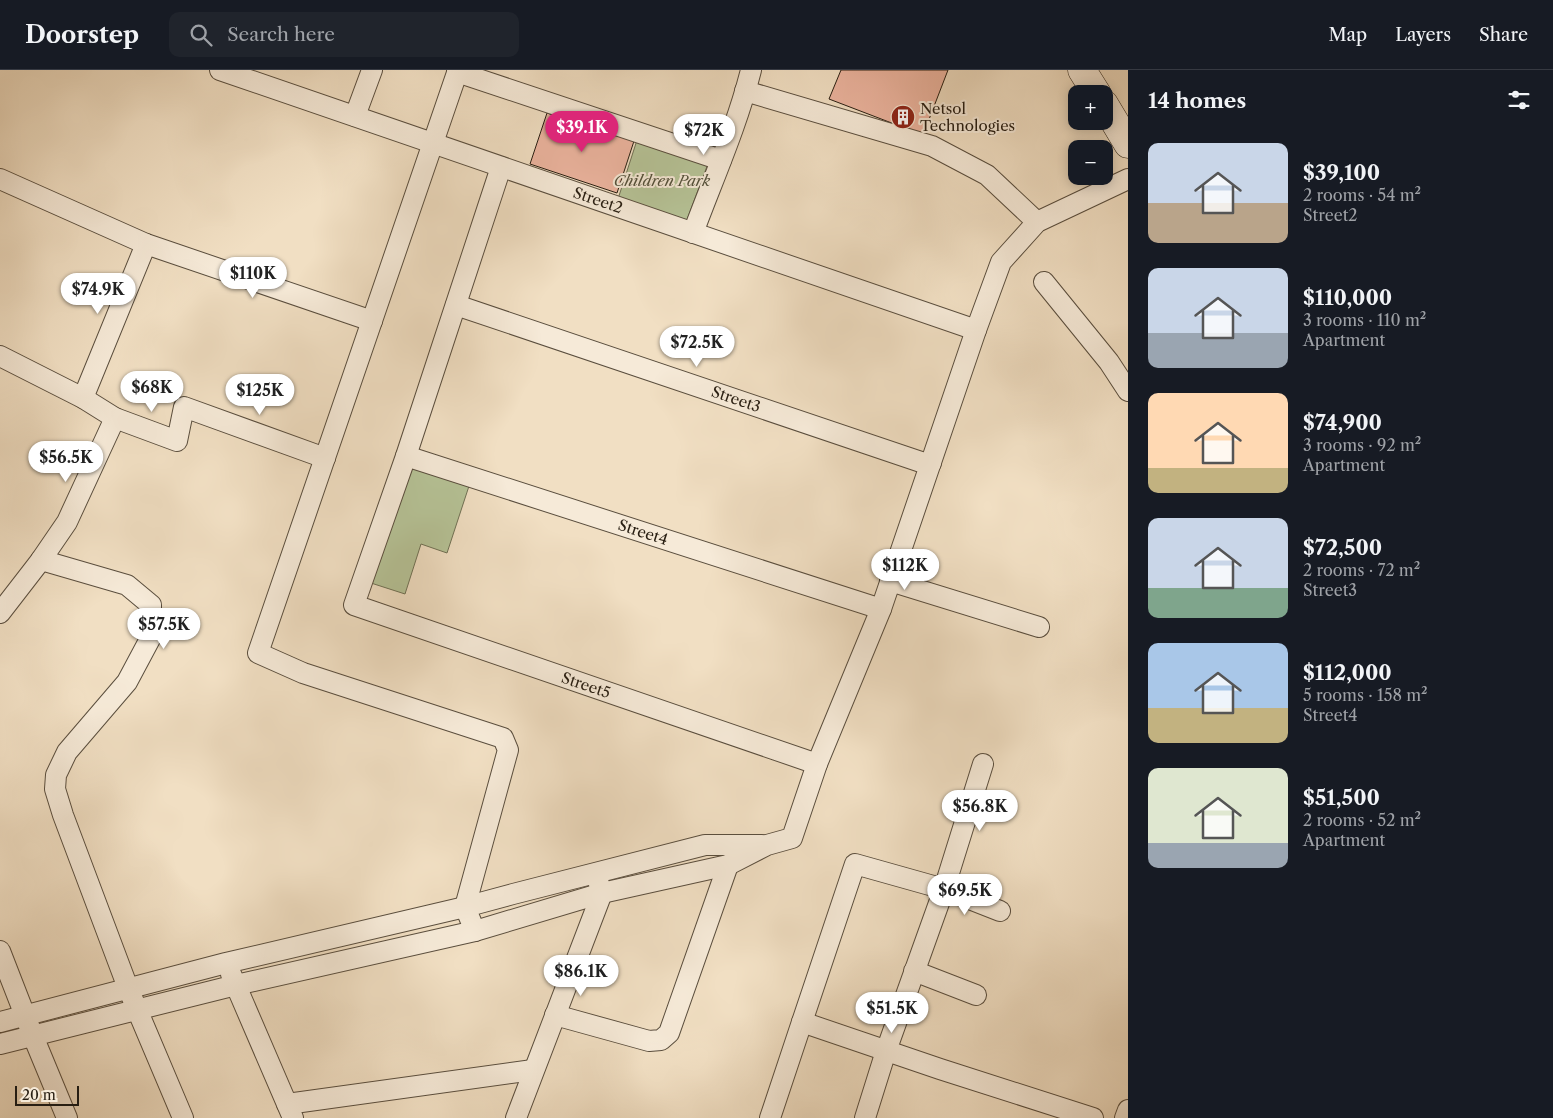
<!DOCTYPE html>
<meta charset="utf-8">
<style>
body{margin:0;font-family:"Libre Caslon Text",serif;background:#20242c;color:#f1f3f6;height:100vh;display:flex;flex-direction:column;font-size:19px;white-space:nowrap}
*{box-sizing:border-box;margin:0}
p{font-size:16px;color:#9ea1a6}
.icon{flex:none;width:28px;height:28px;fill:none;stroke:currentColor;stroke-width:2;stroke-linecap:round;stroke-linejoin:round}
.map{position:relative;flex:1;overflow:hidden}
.drawer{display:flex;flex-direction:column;background:#171b24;width:425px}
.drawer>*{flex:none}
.buttons{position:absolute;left:1068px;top:15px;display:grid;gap:10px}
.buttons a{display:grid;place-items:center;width:45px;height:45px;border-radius:10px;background:#171b24;box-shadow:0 2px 12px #0003;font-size:25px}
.scale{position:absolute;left:15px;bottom:12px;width:64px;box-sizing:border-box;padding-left:5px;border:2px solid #281e12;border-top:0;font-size:14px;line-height:18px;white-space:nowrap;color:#281e12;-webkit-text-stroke:4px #f6ead8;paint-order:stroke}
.price{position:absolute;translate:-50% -42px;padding:0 11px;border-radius:18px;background:#fff;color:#222;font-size:16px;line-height:32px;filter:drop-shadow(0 1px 2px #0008)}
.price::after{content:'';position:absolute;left:50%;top:30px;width:15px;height:11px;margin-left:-8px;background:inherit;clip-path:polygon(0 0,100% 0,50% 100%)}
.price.current{background:#db2777;color:#fff}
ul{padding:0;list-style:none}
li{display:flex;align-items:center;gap:15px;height:125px;padding:0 20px}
li span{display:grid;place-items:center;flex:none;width:140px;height:100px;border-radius:10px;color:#555}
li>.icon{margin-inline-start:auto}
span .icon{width:60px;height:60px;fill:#fffc;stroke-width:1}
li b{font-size:21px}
h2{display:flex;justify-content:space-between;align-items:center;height:60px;padding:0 20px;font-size:21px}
header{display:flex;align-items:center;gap:30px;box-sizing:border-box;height:70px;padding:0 25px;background:#171b24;border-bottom:1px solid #363941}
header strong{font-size:24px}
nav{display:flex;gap:28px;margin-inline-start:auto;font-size:18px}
.search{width:350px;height:45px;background:#20242c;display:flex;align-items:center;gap:12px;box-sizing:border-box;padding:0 18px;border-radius:10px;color:#9ea1a6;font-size:19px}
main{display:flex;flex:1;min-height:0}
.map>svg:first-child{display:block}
.green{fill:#b6c397;stroke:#6f7054}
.building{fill:#ecb49f;stroke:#281e12}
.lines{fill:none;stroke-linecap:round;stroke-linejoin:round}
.minor-casing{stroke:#5a4e3e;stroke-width:22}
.secondary-casing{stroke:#281e12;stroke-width:29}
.minor{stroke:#f6ead8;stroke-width:20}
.secondary{stroke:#f6ead8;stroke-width:28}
.labels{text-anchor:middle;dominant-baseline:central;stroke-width:4;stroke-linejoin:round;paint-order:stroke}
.poi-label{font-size:15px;fill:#281e12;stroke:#f6ead8;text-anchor:start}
.park-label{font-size:15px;font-style:italic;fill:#53503a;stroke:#f6ead8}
.street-label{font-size:15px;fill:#281e12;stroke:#f6ead8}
</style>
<header>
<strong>Doorstep</strong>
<div class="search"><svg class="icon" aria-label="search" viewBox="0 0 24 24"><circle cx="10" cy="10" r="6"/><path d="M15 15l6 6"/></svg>Search here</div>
<nav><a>Map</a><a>Layers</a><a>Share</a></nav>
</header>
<main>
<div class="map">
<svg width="1128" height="1048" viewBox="0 0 1128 1048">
<rect width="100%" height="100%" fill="#f1dfc3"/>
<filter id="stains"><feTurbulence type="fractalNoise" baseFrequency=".004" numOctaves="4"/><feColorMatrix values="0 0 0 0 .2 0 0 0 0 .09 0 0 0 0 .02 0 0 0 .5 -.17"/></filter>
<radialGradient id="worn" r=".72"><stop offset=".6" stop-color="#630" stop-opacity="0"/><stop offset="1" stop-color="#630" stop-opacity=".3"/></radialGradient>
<g class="green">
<polygon points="638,67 709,91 686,152 617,132"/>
<polygon points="410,393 470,413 447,483 421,474 405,524 371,513"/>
</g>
<g class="building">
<polygon points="841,0 948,0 923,65 829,29"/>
<polygon points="547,43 634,71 617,123 530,94"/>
</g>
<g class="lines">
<g class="minor-casing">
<g id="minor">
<polyline points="220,0 976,260"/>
<polyline points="458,0 258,583 303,603 503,668 508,680 465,837 475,861"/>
<polyline points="457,2 721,90"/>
<polyline points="745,21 932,76 987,105 1037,152"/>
<polyline points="355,46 372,0"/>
<polyline points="501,97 406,386 354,535 817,694"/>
<polyline points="0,109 146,174 372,251"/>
<path d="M693 163C713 109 737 56 751 0"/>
<polyline points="1044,212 1109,292 1128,321"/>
<polyline points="456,235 921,392 931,393"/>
<polyline points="0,286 83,328 115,348 177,371 184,337 325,388"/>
<polyline points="83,328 146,174"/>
<polyline points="406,386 881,539"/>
<polyline points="41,490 127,515 151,535 151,567 127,612 67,682 56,705 55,719 63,745 128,918 183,1048"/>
<polyline points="890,511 1039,557"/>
<polyline points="0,543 41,490 67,452 115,348"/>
<polyline points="0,881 33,966 67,1048"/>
<polyline points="914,901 976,925"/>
<polyline points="231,904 293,1048"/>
<polyline points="555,945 649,971 661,970 669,963 728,795"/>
<polyline points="0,952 226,893 465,837 513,824 705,775 762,775"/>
<polyline points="802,952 855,794 944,819 1000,841"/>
<polyline points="0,974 236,915 475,861 602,823 728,795 767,775 792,768 817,694 881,539 976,260 1001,192 1037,152 1128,109"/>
<polyline points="287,1034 533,1000"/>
<polyline points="516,1048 602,823 599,814"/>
<polyline points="770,1048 802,952 940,999 1093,1048"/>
<polyline points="865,1048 886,981 944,819 983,694"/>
<polyline points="1125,1048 1128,1040"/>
</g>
</g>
<g class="secondary-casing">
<g id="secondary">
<polyline points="1082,0 1097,24"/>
<polyline points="1104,34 1128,74"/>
</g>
</g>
<use href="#minor" class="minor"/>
<use href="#secondary" class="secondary"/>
</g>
<defs>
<g id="building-disc" transform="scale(1.25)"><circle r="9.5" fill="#8f2418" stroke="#f6ead8"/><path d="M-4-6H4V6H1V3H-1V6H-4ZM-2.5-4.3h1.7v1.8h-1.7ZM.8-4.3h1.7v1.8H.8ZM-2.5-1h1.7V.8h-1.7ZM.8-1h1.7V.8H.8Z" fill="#fff"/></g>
</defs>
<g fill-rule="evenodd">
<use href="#building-disc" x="903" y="47"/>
</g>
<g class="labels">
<g class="poi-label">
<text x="920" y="38">Netsol<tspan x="920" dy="17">Technologies</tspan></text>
</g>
<g class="park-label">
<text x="662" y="110">Children Park</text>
</g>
<g class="street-label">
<text transform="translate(598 130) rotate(19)">Street2</text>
<text transform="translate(736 329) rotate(19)">Street3</text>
<text transform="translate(643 462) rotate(18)">Street4</text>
<text transform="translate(586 615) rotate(19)">Street5</text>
</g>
</g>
<rect width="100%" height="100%" filter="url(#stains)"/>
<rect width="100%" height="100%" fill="url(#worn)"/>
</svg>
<div class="buttons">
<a>+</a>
<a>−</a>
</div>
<div class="scale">20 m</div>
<b class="price current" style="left:582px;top:83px">$39.1K</b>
<b class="price" style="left:704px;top:86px">$72K</b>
<b class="price" style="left:253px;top:229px">$110K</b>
<b class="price" style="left:98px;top:245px">$74.9K</b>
<b class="price" style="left:697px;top:298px">$72.5K</b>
<b class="price" style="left:152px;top:343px">$68K</b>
<b class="price" style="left:260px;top:346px">$125K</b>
<b class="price" style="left:66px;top:413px">$56.5K</b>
<b class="price" style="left:905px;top:521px">$112K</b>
<b class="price" style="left:164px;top:580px">$57.5K</b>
<b class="price" style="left:980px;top:762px">$56.8K</b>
<b class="price" style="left:965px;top:846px">$69.5K</b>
<b class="price" style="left:581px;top:927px">$86.1K</b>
<b class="price" style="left:892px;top:964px">$51.5K</b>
</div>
<section class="drawer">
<h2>14 homes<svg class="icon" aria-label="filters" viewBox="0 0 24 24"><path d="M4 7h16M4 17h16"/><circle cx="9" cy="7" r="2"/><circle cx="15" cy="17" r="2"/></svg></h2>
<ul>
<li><span style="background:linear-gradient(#c9d6e8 60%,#b9a48a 0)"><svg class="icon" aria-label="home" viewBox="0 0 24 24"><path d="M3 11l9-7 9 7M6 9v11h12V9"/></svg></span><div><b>$39,100</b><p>2 rooms · 54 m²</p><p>Street2</p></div></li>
<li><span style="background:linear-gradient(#c9d6e8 65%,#9aa5b1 0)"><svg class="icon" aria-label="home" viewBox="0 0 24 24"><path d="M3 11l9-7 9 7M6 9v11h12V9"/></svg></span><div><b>$110,000</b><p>3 rooms · 110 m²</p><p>Apartment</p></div></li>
<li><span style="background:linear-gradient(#ffd9b3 75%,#c2b280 0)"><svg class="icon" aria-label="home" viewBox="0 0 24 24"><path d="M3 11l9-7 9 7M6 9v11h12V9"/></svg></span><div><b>$74,900</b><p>3 rooms · 92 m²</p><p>Apartment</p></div></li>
<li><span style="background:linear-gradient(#c9d6e8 70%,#7fa58c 0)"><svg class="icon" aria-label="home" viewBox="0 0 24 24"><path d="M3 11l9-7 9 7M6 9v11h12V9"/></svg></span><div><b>$72,500</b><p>2 rooms · 72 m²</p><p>Street3</p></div></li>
<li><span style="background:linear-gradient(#a9c7e8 65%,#c2b280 0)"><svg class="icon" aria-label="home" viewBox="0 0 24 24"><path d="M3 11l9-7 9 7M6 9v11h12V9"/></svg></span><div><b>$112,000</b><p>5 rooms · 158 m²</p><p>Street4</p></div></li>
<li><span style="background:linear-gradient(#dfe7d0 75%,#9aa5b1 0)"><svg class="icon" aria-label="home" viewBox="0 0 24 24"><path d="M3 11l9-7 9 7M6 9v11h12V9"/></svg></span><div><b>$51,500</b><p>2 rooms · 52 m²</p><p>Apartment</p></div></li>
</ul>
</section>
</main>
